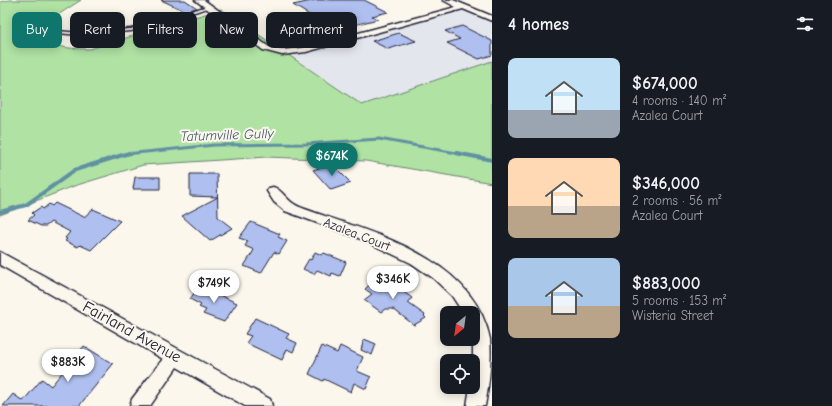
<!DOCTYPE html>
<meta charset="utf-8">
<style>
body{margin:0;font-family:"Comic Neue",sans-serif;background:#20242c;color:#f1f3f6;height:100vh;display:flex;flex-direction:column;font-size:15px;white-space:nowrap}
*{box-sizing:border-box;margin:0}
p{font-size:13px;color:#9ea1a6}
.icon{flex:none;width:22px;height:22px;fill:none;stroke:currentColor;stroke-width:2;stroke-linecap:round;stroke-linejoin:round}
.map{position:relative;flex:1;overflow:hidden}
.details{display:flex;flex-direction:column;background:#171b24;width:340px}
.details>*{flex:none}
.banner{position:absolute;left:12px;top:12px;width:380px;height:36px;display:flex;gap:8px}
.needle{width:26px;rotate:209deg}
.controls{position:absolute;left:440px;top:306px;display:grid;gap:8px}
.controls a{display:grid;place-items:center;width:40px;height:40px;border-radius:8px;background:#171b24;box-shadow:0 2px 10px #0003;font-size:20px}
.price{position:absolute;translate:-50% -34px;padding:0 9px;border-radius:14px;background:#fff;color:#222;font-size:13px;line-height:26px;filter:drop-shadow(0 1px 2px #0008)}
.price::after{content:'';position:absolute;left:50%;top:24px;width:12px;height:9px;margin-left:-6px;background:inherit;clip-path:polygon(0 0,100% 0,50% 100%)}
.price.current{background:#0f766e;color:#fff}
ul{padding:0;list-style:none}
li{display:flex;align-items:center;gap:12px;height:100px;padding:0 16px}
li span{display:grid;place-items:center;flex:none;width:112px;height:80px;border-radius:8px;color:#555}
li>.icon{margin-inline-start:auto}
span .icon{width:48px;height:48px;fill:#fffc;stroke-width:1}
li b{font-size:17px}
h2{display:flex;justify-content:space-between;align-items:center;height:48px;padding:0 16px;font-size:17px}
.chip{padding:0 14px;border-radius:8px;background:#171b24;box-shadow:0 2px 10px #0003;font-size:14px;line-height:36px}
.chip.current{background:#0f766e;color:#fff}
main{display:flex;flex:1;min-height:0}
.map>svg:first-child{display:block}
.built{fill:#e4e6ed}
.green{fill:#afe2a3;stroke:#68826f}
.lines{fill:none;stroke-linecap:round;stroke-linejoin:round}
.stream-far1{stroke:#6191a2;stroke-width:3}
.stream{stroke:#6191a2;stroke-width:4}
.building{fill:#afbfef;stroke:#22223b}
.service-casing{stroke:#22223b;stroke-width:3}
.minor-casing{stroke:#22223b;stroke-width:3}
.service{fill:#fbf7ec;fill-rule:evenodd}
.minor{fill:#fbf7ec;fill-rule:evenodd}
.labels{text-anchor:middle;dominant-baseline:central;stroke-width:4;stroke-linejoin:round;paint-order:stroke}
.street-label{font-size:13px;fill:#22223b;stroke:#fbf7ec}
.water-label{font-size:14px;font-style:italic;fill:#425a6e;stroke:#fbf7ec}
.near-street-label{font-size:16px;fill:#22223b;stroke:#fbf7ec}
</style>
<main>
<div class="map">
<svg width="492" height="406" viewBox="0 0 492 406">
<rect width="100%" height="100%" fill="#fbf7ec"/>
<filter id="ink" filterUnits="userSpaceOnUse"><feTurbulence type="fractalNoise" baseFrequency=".025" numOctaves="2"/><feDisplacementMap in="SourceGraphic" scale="8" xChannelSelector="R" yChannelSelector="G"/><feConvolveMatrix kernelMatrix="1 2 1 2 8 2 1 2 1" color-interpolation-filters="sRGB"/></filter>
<g filter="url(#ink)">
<polygon class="built" points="464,9 492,21 492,61 362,105 292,56"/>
<path class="green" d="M9 0H81L28 34C51 46 64 49 90 49L221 9 362 105 492 61V183L366 161 267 157 143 165 74 186 0 215V2Z"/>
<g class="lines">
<polyline class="stream-far1" points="126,154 214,145 306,144 379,139 462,154"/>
<g class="stream">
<polyline points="456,153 492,160"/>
<polyline points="0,212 26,205 75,170 129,153"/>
</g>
</g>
<g class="building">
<polygon points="161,0 185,0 197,8 185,11"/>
<polygon points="316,0 364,0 388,12 372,16 378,19 334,30 293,5"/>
<polygon points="462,26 492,41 492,55 479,59 447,43 460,39 445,31"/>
<polygon points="399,33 416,41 388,49 372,41"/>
<polygon points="332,164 351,183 331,190 313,170"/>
<polygon points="190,174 217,174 218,217 232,228 210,241 182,216 218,197 190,196"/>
<polygon points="135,177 160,177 160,189 133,189"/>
<polygon points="55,203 84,217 93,209 120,221 91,250 80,245 78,247 65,241 67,239 65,238 70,232 51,222 46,226 41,226 28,220 34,215 32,213 41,207 43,209 49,204 52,206"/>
<polygon points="251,222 280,234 278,237 287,241 279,254 274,252 261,273 244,266 254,250 245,246 248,241 239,238"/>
<polygon points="315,252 322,255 324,253 346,262 340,276 332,273 331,276 317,270 314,274 303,269 309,259 311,260"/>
<polygon points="380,275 390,283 393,281 403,288 401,290 412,298 408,303 425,315 424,316 426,318 414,325 393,309 385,309 381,312 364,300 372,294 365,289"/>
<polygon points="199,286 237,303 224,322 203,314 206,310 199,307 201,305 190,299"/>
<polygon points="255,318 289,334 286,338 297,343 293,352 287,349 282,360 246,343 251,336 245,334"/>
<polygon points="364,339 376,344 372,355 361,350"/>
<polygon points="84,346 113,364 79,406 3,406 13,394 23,401 42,379 51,386"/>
<polygon points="322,346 337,353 340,346 363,357 357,371 371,377 366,389 354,383 351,392 324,379 323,381 309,374"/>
</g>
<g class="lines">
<g class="service-casing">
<polygon id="service" points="208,6 211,7 131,31 79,35 47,32 45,31 47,30 79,33 131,29"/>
</g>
<g class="minor-casing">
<g id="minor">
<polygon points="195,0 204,0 269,47 282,50 302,48 456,7 443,0 453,0 492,16 492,21 463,9 306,52 282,55 263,50"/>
<path d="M273 187C281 189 286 199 294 204 300 208 309 210 316 213 381 235 474 261 490 339 492 362 489 384 485 406H467L470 387H473V313H463L452 296 433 278 411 263 361 239 285 211 274 202 267 191 269 188Z"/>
<polygon points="0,252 270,399 272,406 245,406 177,367 150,406 130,406 132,399 163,359 0,265"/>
</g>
</g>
<use href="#service" class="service"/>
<use href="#minor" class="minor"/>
</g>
</g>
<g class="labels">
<g class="street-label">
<text transform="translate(357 234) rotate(21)">Azalea Court</text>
</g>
<g class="water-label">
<text transform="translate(227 135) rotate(-2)">Tatumville Gully</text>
</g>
<g class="near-street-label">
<text transform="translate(132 332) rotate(29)">Fairland Avenue</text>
</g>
</g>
</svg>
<div class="controls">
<a><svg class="needle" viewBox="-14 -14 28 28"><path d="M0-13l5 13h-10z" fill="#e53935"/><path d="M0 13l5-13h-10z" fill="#9ea1a6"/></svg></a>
<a><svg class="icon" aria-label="locate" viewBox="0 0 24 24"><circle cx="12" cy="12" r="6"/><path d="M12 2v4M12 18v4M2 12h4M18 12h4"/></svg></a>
</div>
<b class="price current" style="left:332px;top:177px">$674K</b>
<b class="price" style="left:393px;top:300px">$346K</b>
<b class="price" style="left:214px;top:304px">$749K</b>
<b class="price" style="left:68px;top:383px">$883K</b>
<div class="banner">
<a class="chip current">Buy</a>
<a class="chip">Rent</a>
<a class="chip">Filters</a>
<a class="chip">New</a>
<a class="chip">Apartment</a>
</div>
</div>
<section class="details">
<h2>4 homes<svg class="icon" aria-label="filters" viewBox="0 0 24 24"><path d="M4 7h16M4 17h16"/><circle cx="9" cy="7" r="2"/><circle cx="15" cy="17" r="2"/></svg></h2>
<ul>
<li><span style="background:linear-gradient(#bfe0f5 65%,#9aa5b1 0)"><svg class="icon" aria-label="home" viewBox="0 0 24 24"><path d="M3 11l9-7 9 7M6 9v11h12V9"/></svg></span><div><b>$674,000</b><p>4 rooms · 140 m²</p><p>Azalea Court</p></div></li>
<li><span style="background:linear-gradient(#ffd9b3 60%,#b9a48a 0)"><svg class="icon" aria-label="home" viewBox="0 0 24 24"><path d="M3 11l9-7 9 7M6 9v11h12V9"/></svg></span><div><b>$346,000</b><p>2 rooms · 56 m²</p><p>Azalea Court</p></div></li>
<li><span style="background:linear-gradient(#a9c7e8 60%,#b9a48a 0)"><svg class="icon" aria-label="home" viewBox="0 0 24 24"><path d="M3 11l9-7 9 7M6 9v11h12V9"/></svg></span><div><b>$883,000</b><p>5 rooms · 153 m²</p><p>Wisteria Street</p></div></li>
</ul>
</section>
</main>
